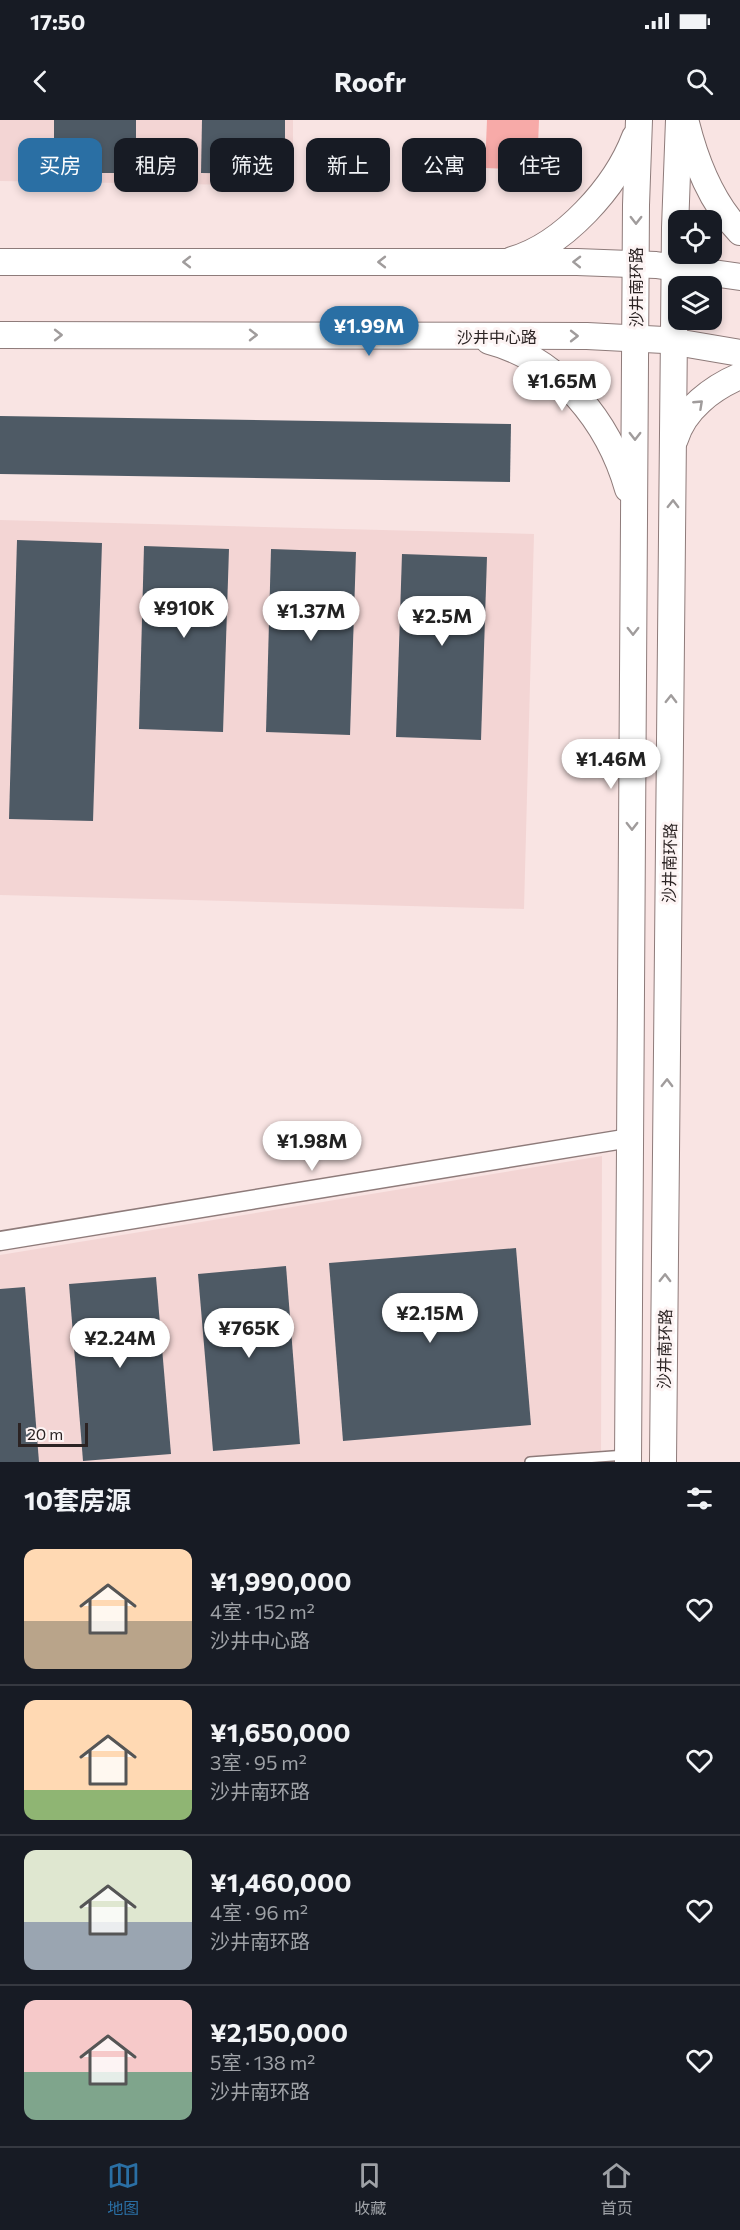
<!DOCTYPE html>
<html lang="zh">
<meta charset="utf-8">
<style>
body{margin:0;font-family:Commissioner,"Noto Sans SC",sans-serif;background:#20242c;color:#f1f3f6;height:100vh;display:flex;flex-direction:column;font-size:22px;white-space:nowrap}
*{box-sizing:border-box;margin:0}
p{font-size:20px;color:#9ea1a6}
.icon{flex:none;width:33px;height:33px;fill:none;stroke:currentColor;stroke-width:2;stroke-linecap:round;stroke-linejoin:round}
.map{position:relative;height:1342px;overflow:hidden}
.details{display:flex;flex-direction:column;background:#171b24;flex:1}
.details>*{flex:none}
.hud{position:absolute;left:18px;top:18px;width:705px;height:54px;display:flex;gap:12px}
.tools{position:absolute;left:668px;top:90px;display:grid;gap:12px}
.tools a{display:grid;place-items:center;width:54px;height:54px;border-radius:12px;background:#171b24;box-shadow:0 3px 9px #0003;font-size:30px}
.scale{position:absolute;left:18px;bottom:15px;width:70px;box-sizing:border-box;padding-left:6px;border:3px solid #2b2323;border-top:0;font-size:16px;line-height:21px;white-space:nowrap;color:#2b2323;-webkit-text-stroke:4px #fdf4f4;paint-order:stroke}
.price{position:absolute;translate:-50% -51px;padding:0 14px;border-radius:21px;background:#fff;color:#222;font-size:20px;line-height:39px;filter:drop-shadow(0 2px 3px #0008)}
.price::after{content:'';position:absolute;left:50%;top:36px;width:18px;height:14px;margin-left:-9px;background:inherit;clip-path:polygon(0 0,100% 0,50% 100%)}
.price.selected{background:#2a6fa4;color:#fff}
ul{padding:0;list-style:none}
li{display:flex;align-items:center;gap:18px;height:150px;padding:0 24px}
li+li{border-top:2px solid #363941}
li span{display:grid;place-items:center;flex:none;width:168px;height:120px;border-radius:12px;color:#555}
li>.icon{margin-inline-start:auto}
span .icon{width:72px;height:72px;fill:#fffc;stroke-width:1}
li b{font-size:26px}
h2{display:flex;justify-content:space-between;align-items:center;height:72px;padding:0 24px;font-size:26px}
.pill{padding:0 21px;border-radius:12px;background:#171b24;box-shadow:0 3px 9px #0003;font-size:21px;line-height:54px}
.pill.selected{background:#2a6fa4;color:#fff}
.status{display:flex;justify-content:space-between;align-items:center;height:42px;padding:0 30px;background:#171b24;direction:ltr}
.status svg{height:16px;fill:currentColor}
header{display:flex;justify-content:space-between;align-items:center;height:78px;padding:0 24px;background:#171b24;font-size:27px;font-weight:700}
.tabs{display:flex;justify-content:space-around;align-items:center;height:84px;border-top:2px solid #363941;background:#171b24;font-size:16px;color:#9ea1a6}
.tabs a{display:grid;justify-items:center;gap:3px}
.tabs .selected{color:#2a6fa4}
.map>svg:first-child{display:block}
.built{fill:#f3d5d4}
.green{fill:#f7aaa8}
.building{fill:#4e5a65}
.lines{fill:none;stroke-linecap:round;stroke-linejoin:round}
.lane-casing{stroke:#8e7b7a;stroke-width:12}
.street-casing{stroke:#8e7b7a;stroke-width:21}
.secondary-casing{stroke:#8e7b7a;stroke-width:28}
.lane{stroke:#fff;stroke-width:9}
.street{stroke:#fff;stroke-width:18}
.secondary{stroke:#fff;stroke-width:26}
.oneway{stroke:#a09c9c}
.labels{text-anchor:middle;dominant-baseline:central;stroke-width:6;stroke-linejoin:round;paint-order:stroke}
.street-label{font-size:16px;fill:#2b2323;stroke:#fdf4f4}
</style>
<div class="status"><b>17:50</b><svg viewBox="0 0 49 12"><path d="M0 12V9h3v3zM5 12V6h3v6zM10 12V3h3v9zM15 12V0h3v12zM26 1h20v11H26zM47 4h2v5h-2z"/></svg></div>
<header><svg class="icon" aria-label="back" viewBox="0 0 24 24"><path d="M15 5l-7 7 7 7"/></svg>Roofr<svg class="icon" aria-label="search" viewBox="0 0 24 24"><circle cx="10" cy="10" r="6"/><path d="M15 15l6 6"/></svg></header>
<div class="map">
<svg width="740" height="1342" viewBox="0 0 740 1342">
<rect width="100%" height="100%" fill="#f9e4e3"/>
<g class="built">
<polygon points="0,0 293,0 293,66 0,61"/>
<polygon points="0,400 534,414 524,789 0,775"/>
<polygon points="602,1036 601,1342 0,1342 0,1135"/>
</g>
<polygon class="green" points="487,0 539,0 537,50 485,48"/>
<g class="building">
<rect x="54" y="0" width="82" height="53"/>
<polygon points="202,0 285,0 285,54 201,53"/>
<polygon points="0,296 511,304 510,362 0,354"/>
<polygon points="17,420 102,423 93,701 9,699"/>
<polygon points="144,426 229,429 223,612 139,609"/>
<polygon points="271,429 356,432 350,615 266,612"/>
<polygon points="402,434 487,437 481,620 396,617"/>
<polygon points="516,1128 531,1305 343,1321 329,1143"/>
<polygon points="286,1146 300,1324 213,1331 198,1154"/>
<polygon points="156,1157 171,1334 83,1341 69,1164"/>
<polygon points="25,1167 39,1342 0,1342 0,1169"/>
</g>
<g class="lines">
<g class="lane-casing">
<polyline id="lane" points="530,1342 626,1335"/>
</g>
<g class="street-casing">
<polyline id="street" points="0,1121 630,1018"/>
</g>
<g class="secondary-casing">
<g id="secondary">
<path d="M686 3C696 43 711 82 740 112"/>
<path d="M512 140C564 125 616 67 635 17"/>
<polyline points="0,142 577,142 656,145 740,157"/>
<polyline points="0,215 587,216 664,220 740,233"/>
<path d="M489 221C559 239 609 302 628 369"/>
<path d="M675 319C684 289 712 268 740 256"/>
<polyline points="628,1342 636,85 639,0"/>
<polyline points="663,1342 675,108 679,0"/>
</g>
</g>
<use href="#lane" class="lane"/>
<use href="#street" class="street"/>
<use href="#secondary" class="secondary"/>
</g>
<defs><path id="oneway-chevron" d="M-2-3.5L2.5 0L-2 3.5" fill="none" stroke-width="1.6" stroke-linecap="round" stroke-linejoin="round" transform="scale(1.5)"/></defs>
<g class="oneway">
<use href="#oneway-chevron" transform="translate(636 100) rotate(90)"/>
<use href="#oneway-chevron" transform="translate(187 142) rotate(-180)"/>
<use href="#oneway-chevron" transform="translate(382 142) rotate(-180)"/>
<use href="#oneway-chevron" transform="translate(577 142) rotate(-179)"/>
<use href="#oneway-chevron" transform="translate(58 215)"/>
<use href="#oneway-chevron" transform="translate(253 215)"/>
<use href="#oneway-chevron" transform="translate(574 216)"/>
<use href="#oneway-chevron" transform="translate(699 284) rotate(-43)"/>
<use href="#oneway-chevron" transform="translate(635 316) rotate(90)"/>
<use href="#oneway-chevron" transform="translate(673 384) rotate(-89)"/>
<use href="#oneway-chevron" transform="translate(633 511) rotate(90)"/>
<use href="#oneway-chevron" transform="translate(671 579) rotate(-89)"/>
<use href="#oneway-chevron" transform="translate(632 706) rotate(90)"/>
<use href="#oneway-chevron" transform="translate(667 963) rotate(-89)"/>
<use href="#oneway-chevron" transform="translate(665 1158) rotate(-89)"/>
</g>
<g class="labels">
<g class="street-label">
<text transform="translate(635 167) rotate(-90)">沙井南环路</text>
<text x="497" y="216">沙井中心路</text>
<text transform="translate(669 743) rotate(-89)">沙井南环路</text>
<text transform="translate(664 1229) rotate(-89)">沙井南环路</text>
</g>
</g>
</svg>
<div class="tools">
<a><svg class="icon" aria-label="locate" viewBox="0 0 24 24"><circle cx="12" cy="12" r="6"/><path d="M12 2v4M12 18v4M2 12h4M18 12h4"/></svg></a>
<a><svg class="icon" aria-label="layers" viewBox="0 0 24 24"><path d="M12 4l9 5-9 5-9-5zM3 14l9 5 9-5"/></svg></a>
</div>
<div class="scale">20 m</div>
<b class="price selected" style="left:369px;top:237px">¥1.99M</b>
<b class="price" style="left:562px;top:292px">¥1.65M</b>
<b class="price" style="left:184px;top:519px">¥910K</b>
<b class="price" style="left:311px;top:522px">¥1.37M</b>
<b class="price" style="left:442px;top:527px">¥2.5M</b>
<b class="price" style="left:611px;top:670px">¥1.46M</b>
<b class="price" style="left:312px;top:1052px">¥1.98M</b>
<b class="price" style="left:430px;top:1224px">¥2.15M</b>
<b class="price" style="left:249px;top:1239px">¥765K</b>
<b class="price" style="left:120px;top:1249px">¥2.24M</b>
<div class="hud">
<a class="pill selected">买房</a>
<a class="pill">租房</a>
<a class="pill">筛选</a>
<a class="pill">新上</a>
<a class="pill">公寓</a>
<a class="pill">住宅</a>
</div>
</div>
<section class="details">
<h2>10套房源<svg class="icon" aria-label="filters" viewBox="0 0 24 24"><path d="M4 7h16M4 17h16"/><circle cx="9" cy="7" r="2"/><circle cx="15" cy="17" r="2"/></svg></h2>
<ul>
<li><span style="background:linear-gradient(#ffd9b3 60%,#b9a48a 0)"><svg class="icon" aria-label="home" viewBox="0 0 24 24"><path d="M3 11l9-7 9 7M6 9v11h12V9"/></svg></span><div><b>¥1,990,000</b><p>4室 · 152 m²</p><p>沙井中心路</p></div><svg class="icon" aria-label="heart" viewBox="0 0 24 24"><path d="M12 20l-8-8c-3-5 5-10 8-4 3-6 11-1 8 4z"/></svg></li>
<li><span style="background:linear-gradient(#ffd9b3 75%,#8fb573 0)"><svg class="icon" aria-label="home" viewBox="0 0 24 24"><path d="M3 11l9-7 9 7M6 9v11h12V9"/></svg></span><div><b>¥1,650,000</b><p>3室 · 95 m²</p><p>沙井南环路</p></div><svg class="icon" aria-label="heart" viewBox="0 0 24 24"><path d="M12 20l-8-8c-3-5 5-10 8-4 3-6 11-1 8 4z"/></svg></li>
<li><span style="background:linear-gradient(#dfe7d0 60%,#9aa5b1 0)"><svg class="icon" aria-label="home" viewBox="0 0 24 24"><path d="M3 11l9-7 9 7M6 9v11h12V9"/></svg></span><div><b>¥1,460,000</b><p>4室 · 96 m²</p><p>沙井南环路</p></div><svg class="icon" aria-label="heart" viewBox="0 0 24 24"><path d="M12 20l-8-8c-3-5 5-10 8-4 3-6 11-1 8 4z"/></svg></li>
<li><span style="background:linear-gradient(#f6c9c9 60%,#7fa58c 0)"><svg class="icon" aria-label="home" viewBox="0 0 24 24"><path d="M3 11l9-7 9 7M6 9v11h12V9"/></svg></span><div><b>¥2,150,000</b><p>5室 · 138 m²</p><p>沙井南环路</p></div><svg class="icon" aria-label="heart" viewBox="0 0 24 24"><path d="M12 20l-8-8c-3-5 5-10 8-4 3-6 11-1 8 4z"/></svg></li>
</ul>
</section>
<nav class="tabs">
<a class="selected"><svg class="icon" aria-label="map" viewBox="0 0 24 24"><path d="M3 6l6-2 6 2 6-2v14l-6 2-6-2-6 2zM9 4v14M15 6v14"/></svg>地图</a>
<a><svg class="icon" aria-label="saved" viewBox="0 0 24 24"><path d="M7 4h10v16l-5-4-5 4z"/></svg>收藏</a>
<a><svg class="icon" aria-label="home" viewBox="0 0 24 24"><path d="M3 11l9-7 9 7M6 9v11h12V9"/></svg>首页</a>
</nav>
